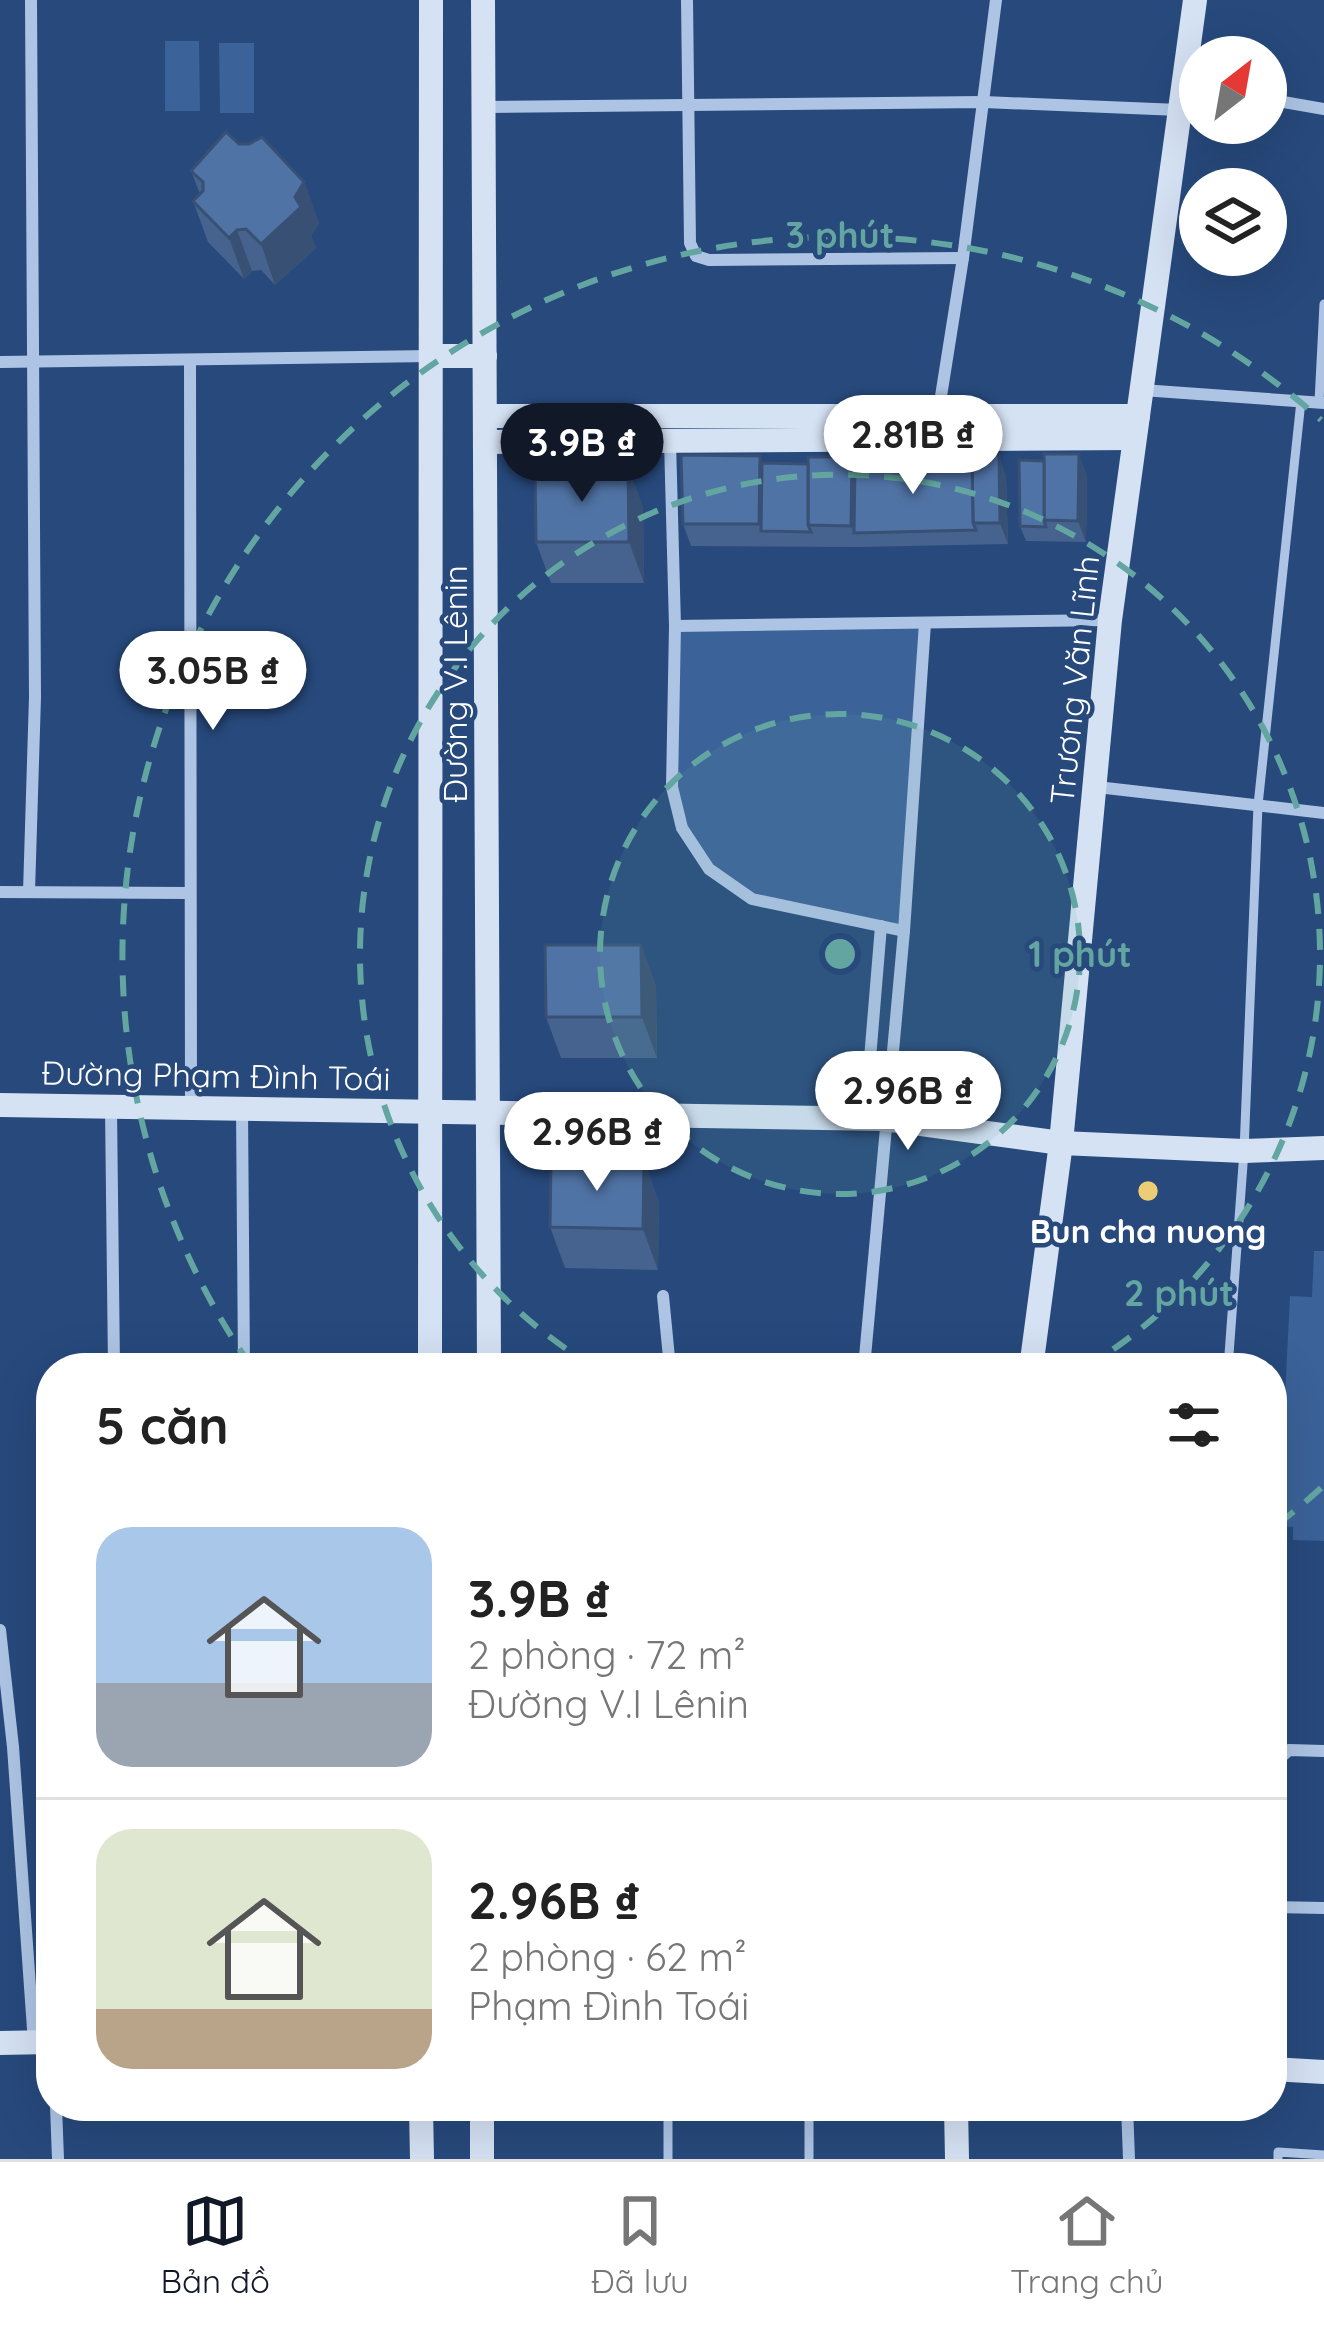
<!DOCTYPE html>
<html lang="vi">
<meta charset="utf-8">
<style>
body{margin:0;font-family:Quicksand,sans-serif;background:#f2f2f2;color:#222;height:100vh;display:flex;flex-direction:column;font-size:45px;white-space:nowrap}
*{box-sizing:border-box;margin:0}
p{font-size:39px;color:#767676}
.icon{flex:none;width:66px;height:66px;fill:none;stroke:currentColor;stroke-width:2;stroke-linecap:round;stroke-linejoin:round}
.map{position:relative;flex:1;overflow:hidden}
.panel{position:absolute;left:36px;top:1353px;width:1251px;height:768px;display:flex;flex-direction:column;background:#fff;border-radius:48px;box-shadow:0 12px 48px #0002}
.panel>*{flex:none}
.needle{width:78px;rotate:31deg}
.controls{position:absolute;left:1179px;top:36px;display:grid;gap:24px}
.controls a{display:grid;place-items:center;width:108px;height:108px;border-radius:50%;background:#fff;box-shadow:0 12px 48px #0002;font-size:60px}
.price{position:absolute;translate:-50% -102px;padding:0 27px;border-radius:42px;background:#fff;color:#222;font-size:39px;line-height:78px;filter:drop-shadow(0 3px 6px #0008)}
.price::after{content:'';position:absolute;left:50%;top:72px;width:36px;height:27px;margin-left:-18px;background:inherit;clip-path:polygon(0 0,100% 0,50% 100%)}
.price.selected{background:#111827;color:#fff}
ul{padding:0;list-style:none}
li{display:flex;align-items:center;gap:36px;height:300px;padding:0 60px}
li+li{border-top:3px solid #e0e0e0}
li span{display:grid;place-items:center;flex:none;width:336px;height:240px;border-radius:36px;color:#555}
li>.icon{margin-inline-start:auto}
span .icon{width:144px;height:144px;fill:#fffc;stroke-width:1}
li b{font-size:51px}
h2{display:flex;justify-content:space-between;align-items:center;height:144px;padding:0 60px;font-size:51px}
.dock{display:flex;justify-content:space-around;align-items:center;height:168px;border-top:3px solid #e0e0e0;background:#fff;font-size:33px;color:#767676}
.dock a{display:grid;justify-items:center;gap:6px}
.dock .selected{color:#111827}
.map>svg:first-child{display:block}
.green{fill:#3b6299}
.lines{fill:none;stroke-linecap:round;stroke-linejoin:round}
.lane{stroke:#adc4e4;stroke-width:9}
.street{stroke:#adc4e4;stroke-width:12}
.secondary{stroke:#d5e2f4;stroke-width:24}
.wall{fill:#45638e}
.shaded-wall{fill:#385074}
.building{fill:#5073a5;stroke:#385074;stroke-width:3}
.ring{fill:none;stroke:#63a6a1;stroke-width:6;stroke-dasharray:21 15}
.poi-dot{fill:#eccd73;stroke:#27497c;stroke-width:4.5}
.labels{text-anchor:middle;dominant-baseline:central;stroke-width:9;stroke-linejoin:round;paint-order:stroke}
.street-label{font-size:33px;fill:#fff;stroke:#27497c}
.poi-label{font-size:33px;font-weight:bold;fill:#fff;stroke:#27497c}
.centre{fill:#63a6a1;stroke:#27497c;stroke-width:6}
.ring-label{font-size:36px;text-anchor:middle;font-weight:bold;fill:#63a6a1;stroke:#27497c;stroke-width:9;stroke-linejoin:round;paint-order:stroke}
</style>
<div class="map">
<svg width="1324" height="2159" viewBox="0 0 1324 2159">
<rect width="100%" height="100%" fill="#27497c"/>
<g class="green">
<polygon points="165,41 199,41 200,111 165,111"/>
<polygon points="219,43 254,43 254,113 220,113"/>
<polygon points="925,623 904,931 781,908 722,882 677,814 675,626"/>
<polygon points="1314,1251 1324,1251 1324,1541 1293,1540 1293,1527 1272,1526 1272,1397 1285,1397 1290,1296 1312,1297"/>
</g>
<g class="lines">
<g class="lane">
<polyline points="1319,402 1324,304"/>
<polyline points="1228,1368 1244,1151 1258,805 1301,401"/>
<polyline points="668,2106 668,2159"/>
<polyline points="809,2159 809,2106"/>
<polyline points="1278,2159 1278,2152 1324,2155"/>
</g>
<g class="street">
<polyline points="687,0 690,243 696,256 709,260 963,258"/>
<polyline points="1266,99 1324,109"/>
<polyline points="484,107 984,102 1179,110"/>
<polyline points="190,361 191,1106"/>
<polyline points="0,362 431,356"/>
<polyline points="1142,390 1324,403"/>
<polyline points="938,415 963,258 996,0"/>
<polyline points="670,441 675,626 672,787 682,828 709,869 752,899 904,931"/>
<polyline points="675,626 1110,620"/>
<polyline points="1097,787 1324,813"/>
<polyline points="0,892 188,893"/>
<polyline points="29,892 35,697 31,0"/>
<polyline points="242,1107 244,1368"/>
<polyline points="111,1108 114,1368"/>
<polyline points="865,1119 881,926"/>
<polyline points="663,1296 670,1368"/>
<polyline points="864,1368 904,931 925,623"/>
<polyline points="0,1630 13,1747 34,2043"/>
<polyline points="1272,1850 1281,1757 1289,1750 1324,1751"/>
<polyline points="1272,1907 1324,1908"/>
<polyline points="56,2106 58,2159"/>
<polyline points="1127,2106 1129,2159"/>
</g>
<g class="secondary">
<polyline points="483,0 489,1368"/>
<polyline points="431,356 485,356"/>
<polyline points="485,416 1138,416"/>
<polyline points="486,442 1134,438"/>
<polyline points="0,1105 884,1119 1061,1143 1244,1151 1324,1148"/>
<polyline points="430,1368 431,0"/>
<polyline points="1031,1368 1061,1143 1110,620 1195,0"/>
<polyline points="0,2043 51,2042"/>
<polyline points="1272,2069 1324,2072"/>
<polyline points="421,2106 422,2159"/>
<polyline points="956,2106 957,2159"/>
<polyline points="482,2159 482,2106"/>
</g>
</g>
<g class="wall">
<polygon points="239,144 304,182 319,223 311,236 316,248 275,285 261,270 252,271 244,279 208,242 193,201 200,194 191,171"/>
<polygon points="760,456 762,463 855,464 1006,476 1008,544 859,547 691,546 683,524"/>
<polygon points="628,467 643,508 644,583 551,583 536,542"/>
<polygon points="1087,475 1086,542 1026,541 1020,526"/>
<polygon points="641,945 656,986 657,1058 561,1058 546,1017"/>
<polygon points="644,1161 659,1202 658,1270 565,1268 550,1227"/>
</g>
<g class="shaded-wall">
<polygon points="304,182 319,223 311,236 316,248 275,285 261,244"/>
<polygon points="237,230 252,271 244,279 229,238"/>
<polygon points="1079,454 1087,475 1086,542 1078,521"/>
<polygon points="999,455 1006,476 1008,544 1000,523"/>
<polygon points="760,456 768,478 761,531 759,524"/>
<polygon points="852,457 860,479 854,533 851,526"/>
<polygon points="628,467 643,508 644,583 629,542"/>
<polygon points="641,945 656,986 657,1058 642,1017"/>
<polygon points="644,1161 659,1202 658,1270 643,1229"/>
</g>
<g class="building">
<polygon points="226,132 239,144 249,144 262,137 304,182 295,197 301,207 261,244 246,229 237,230 229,238 193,201 203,191 203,182 191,171"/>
<polygon points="1044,454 1079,454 1078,521 1044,520"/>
<polygon points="681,455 760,456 759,524 683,524"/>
<polygon points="972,455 999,455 1000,523 973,523"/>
<polygon points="808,457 852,457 851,526 808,525"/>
<polygon points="1019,460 1044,461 1044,520 1046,527 1020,526"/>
<polygon points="972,462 973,523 976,530 854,533 855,464"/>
<polygon points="762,463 808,464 808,525 811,532 761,531"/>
<polygon points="628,467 629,542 536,542 535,468"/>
<polygon points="545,945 641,945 642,1017 546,1017"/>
<polygon points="551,1159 644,1161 643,1229 550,1227"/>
</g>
<circle cx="840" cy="954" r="240" fill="#63a6a1" fill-opacity=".12"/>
<g class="ring">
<circle cx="840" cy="954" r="240"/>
<path d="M596 1368A480 480 0 1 1 1084 1368"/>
<path d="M1321 1488A719 719 0 0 1 1273 1528M251 1366A719 719 0 0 1 1321 420"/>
</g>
<circle class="poi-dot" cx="1148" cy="1191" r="12"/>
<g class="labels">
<g class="street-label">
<text transform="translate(1074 680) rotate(-84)">Trương Văn Lĩnh</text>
<text transform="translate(454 684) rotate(-90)">Đường V.I Lênin</text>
<text transform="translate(216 1075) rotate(1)">Đường Phạm Đình Toái</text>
</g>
<g class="poi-label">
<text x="1148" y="1230">Bun cha nuong</text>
</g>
</g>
<circle cx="840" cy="954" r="18" class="centre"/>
<g class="ring-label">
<text x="840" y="248">3 phút</text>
<text x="1080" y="967">1 phút</text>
<text x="1179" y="1306">2 phút</text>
</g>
</svg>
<div class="controls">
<a><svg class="needle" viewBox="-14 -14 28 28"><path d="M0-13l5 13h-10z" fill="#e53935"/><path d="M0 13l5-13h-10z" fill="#767676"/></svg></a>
<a><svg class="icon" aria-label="layers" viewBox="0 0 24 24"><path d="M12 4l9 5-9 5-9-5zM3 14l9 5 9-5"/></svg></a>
</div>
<b class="price" style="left:913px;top:497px">2.81B ₫</b>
<b class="price selected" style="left:582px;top:505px">3.9B ₫</b>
<b class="price" style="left:213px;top:733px">3.05B ₫</b>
<b class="price" style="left:908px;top:1153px">2.96B ₫</b>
<b class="price" style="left:597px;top:1194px">2.96B ₫</b>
<section class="panel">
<h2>5 căn<svg class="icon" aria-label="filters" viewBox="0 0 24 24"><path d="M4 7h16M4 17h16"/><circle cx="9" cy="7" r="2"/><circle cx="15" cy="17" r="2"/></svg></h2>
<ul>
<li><span style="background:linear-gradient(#a9c7e8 65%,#9aa5b1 0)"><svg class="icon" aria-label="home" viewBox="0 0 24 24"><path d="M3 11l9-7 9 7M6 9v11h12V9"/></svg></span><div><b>3.9B ₫</b><p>2 phòng · 72 m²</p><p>Đường V.I Lênin</p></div></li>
<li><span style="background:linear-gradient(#dfe7d0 75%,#b9a48a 0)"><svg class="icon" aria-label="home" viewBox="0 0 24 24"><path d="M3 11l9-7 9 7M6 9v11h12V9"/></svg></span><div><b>2.96B ₫</b><p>2 phòng · 62 m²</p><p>Phạm Đình Toái</p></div></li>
</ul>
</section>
</div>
<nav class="dock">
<a class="selected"><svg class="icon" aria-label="map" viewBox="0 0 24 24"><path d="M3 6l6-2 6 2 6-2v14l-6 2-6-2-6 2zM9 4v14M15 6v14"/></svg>Bản đồ</a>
<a><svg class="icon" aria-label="saved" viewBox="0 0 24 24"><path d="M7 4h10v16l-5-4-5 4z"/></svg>Đã lưu</a>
<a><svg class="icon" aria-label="home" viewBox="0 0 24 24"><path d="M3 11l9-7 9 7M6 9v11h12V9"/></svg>Trang chủ</a>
</nav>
